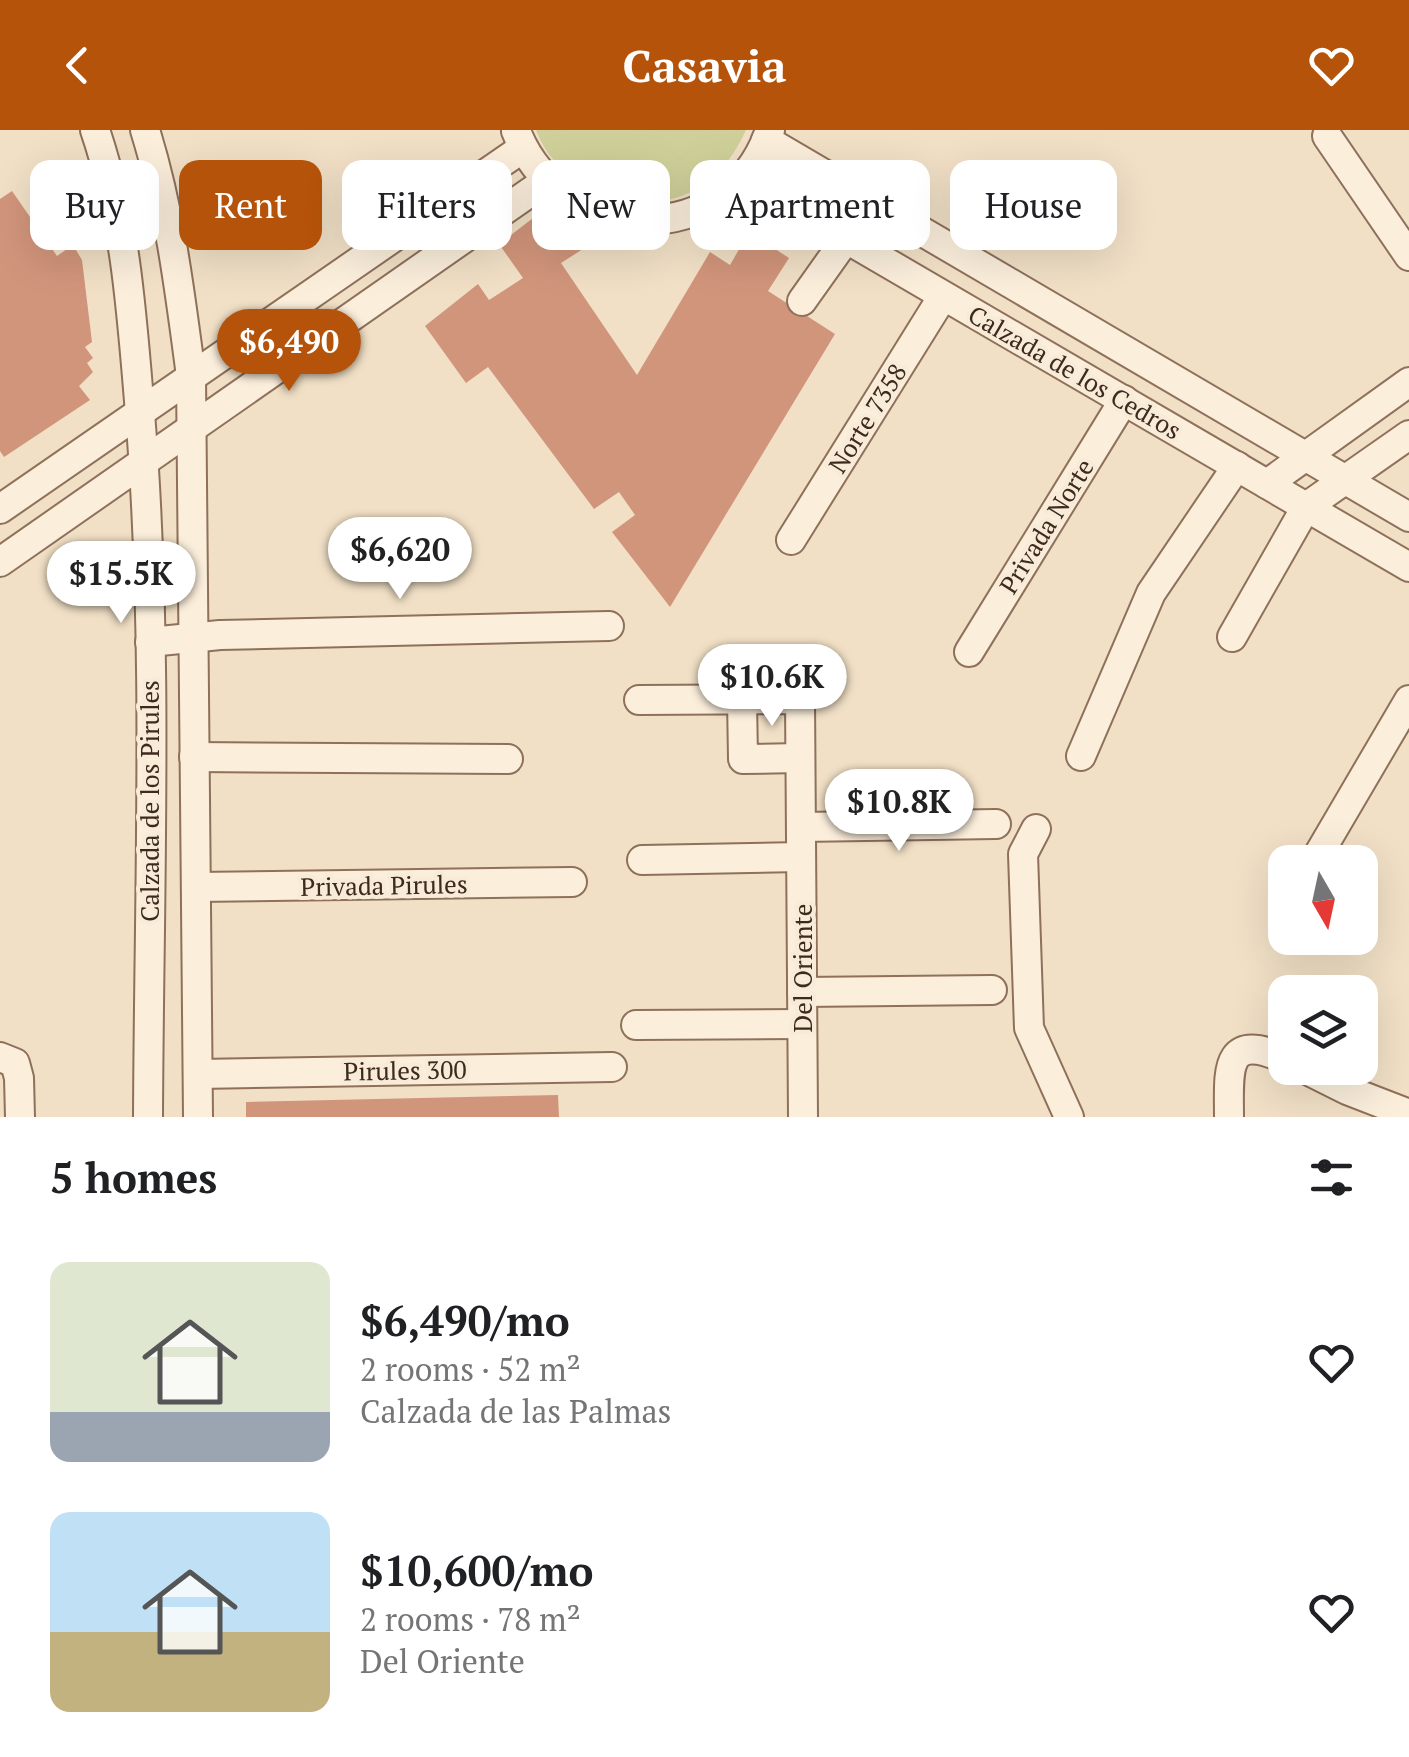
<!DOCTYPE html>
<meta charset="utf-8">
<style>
body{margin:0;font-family:"PT Serif",serif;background:#f6f6f6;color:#202124;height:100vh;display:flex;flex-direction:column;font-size:38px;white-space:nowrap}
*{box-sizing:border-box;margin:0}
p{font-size:32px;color:#757577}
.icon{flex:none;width:55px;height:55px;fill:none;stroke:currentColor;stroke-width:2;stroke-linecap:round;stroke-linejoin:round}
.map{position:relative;height:987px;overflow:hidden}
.sheet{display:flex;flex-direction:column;background:#fff;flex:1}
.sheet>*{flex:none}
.banner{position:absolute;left:30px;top:30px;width:1350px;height:90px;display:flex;gap:20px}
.needle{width:65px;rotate:171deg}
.fabs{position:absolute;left:1268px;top:715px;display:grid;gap:20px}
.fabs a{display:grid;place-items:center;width:110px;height:110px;border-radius:20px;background:#fff;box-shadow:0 10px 40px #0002;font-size:50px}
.price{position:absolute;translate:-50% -85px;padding:0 22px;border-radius:35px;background:#fff;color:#222;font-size:32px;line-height:65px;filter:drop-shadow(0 2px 5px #0008)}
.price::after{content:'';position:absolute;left:50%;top:60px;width:30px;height:22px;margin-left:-15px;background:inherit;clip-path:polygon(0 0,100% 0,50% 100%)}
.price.current{background:#b45309;color:#fff}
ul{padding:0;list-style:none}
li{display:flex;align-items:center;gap:30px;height:250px;padding:0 50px}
li span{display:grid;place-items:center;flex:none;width:280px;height:200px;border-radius:20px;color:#555}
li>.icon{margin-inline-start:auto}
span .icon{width:120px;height:120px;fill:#fffc;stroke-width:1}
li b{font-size:42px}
h2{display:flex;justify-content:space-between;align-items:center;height:120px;padding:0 50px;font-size:42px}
.pill{padding:0 35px;border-radius:20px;background:#fff;box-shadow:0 10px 40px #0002;font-size:35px;line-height:90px}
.pill.current{background:#b45309;color:#fff}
header{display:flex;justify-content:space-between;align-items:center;height:130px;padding:0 50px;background:#b45309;color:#fff;font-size:45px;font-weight:800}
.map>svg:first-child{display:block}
.green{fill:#cfd099}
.building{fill:#d1957b}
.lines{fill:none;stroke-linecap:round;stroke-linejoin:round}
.minor-casing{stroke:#8e705b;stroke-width:32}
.minor{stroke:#fbeedb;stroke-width:28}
.labels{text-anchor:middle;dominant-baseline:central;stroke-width:8;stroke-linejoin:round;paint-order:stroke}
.street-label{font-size:25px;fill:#3d2a1f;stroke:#f8ebd7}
</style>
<header><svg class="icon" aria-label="back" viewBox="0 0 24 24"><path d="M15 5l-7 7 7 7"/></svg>Casavia<svg class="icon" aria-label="heart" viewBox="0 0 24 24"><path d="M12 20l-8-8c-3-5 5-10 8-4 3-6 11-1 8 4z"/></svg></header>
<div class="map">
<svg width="1409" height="987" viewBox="0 0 1409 987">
<rect width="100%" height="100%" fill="#f1e0c6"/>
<path class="green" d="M536 0H746C736 22 724 39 704 54 648 95 558 62 536 0Z"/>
<g class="building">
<polygon points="12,61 57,126 73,115 82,130 92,212 85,217 93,228 87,233 93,242 79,256 90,270 4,327 0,321 0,69"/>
<polygon points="541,82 576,103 597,110 561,133 637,245 710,122 730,135 749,102 789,128 768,161 835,204 670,477 612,402 635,385 619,362 594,379 488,237 466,253 425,196 478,154 489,170 523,148 499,114"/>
<polygon points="558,965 559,987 246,987 246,972"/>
</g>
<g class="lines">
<g class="minor-casing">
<g id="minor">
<path d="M95 0C126 91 132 187 140 283 159 517 149 753 148 987"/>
<path d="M145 0C170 80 180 163 191 246L198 987"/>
<path d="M516 1C562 118 729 122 770 0"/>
<polyline points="1327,6 1409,126"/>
<polyline points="766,10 1409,387"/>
<polyline points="742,48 1409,437"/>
<polyline points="802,171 846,109"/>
<polyline points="1267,354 1409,252"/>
<polyline points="0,379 523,18"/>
<polyline points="791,410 943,166"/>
<polyline points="0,432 546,51"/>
<polyline points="1232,507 1306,377 1409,305"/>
<polyline points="150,512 220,505 609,496"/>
<polyline points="969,522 1124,270"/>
<polyline points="742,569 743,629 800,628"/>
<polyline points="639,570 800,569 803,987"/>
<polyline points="1081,626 1151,463 1237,336"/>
<polyline points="194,627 508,629"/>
<polyline points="801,697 996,694"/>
<polyline points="1036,699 1023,724 1029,898 1069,987"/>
<polyline points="642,730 801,727"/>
<polyline points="1314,732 1409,570"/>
<polyline points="196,757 572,752"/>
<polyline points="802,862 992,860"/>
<polyline points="636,895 802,894"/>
<polyline points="0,927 15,933 19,948 20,987"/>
<polyline points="1303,938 1347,960 1409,984"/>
<polyline points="198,944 612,937"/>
<path d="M1229 987C1229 942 1223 900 1285 929"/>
</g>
</g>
<use href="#minor" class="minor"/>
</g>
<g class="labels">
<g class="street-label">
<text transform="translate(1075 242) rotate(30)">Calzada de los Cedros</text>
<text transform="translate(867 288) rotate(-58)">Norte 7358</text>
<text transform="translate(1046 396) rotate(-58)">Privada Norte</text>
<text transform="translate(149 671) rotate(-90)">Calzada de los Pirules</text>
<text transform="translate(384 755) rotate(-1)">Privada Pirules</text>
<text transform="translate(802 838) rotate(-90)">Del Oriente</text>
<text transform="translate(405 940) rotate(-1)">Pirules 300</text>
</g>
</g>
</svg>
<div class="fabs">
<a><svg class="needle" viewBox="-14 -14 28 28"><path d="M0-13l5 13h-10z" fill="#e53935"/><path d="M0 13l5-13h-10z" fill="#757577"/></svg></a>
<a><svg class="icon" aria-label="layers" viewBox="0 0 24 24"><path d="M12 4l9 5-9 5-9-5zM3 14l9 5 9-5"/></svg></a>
</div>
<b class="price current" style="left:289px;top:264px">$6,490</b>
<b class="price" style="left:400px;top:472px">$6,620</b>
<b class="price" style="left:121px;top:496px">$15.5K</b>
<b class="price" style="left:772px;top:599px">$10.6K</b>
<b class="price" style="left:899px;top:724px">$10.8K</b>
<div class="banner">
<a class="pill">Buy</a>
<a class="pill current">Rent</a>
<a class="pill">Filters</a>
<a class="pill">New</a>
<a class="pill">Apartment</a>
<a class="pill">House</a>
</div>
</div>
<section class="sheet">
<h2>5 homes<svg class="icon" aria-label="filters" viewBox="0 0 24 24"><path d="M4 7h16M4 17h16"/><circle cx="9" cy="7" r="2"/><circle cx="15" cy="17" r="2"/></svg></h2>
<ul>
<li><span style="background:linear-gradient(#dfe7d0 75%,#9aa5b1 0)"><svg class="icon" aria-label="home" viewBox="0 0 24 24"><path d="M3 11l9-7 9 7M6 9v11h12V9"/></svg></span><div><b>$6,490/mo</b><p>2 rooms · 52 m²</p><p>Calzada de las Palmas</p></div><svg class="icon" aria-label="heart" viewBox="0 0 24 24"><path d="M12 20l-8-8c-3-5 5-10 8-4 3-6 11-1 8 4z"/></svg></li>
<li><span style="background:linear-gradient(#bfe0f5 60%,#c2b280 0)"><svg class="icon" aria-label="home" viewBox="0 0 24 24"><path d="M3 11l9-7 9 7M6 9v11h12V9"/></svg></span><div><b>$10,600/mo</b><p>2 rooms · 78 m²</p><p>Del Oriente</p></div><svg class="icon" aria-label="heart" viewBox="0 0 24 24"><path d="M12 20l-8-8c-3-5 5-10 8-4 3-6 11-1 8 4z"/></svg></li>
</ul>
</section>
